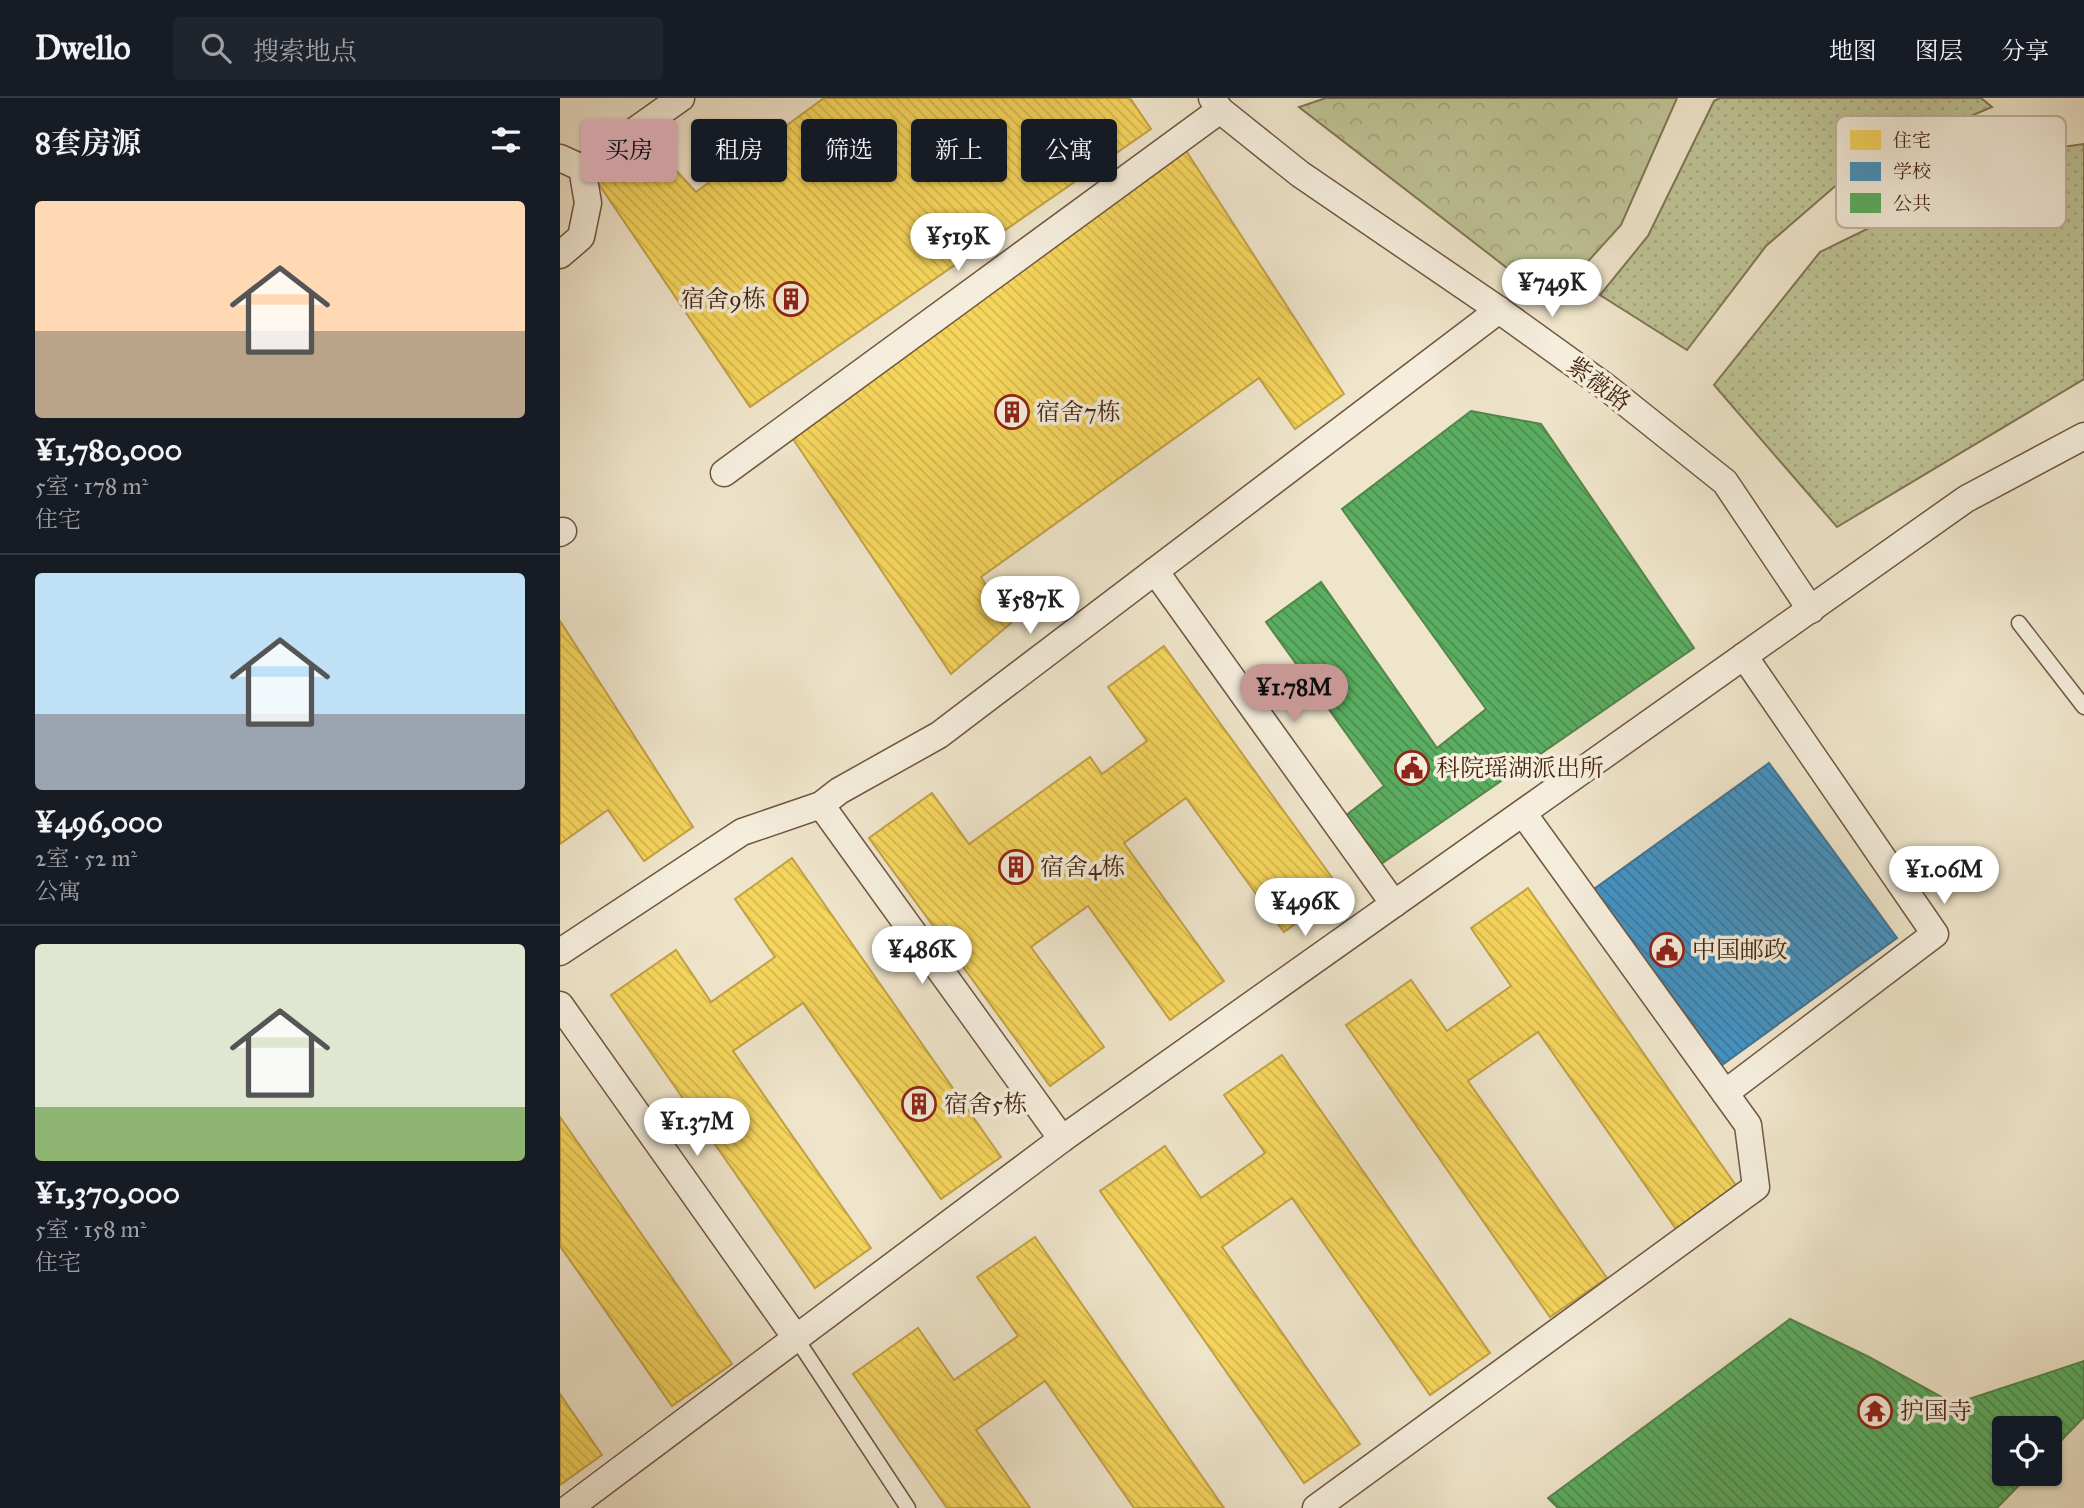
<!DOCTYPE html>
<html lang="zh">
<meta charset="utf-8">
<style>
body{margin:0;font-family:"IM FELL Great Primer","Noto Serif SC",serif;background:#20242c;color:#f1f3f6;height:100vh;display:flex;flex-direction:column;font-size:26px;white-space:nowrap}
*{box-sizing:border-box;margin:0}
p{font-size:23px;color:#9ea1a6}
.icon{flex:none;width:38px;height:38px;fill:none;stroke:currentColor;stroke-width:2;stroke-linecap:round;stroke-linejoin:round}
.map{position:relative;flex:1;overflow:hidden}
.side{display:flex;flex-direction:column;background:#171b24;width:560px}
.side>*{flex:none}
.top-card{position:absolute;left:21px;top:21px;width:665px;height:63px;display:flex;gap:14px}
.buttons{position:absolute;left:1432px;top:1318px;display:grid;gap:14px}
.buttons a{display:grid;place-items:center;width:70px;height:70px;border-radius:7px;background:#171b24;box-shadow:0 2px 5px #0004;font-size:35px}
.price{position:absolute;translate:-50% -60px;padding:0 16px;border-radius:24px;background:#fff;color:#222;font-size:23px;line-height:46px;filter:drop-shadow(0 2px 4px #0008)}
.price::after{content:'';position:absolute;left:50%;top:42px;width:21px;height:16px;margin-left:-10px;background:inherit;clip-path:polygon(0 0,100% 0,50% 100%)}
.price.selected{background:#c59692;color:#111}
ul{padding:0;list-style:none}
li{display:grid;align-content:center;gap:14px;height:371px;padding:0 35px}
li+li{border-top:2px solid #363941}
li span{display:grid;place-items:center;height:217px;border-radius:7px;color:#555}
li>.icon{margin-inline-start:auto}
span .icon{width:126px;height:126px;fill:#fffc;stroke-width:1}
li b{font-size:30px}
h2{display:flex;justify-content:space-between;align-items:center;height:84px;padding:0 35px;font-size:30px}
.chip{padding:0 24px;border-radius:7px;background:#171b24;box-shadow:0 2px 5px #0004;font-size:24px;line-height:63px}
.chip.selected{background:#c59692;color:#111}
header{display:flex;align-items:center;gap:42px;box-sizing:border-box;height:98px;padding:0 35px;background:#171b24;border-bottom:2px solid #363941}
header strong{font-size:33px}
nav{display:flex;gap:38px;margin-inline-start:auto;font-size:24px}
.search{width:490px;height:63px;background:#20242c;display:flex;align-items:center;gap:18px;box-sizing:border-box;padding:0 24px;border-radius:7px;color:#9ea1a6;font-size:26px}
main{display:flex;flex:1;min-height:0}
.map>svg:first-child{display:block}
.green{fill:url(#green-dots);stroke:#827453;stroke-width:2}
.forest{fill:url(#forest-crowns);stroke:#827453;stroke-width:2}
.homes{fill:url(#homes-back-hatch);stroke:#c2a046;stroke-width:2}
.schools{fill:url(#schools-back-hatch);stroke:#44728e;stroke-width:2}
.public{fill:url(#public-back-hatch);stroke:#548549;stroke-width:2}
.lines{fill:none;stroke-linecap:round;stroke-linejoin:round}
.service-casing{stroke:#715640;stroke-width:17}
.minor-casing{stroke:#715640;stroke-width:29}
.service{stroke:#f5eedd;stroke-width:14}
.minor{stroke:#f5eedd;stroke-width:26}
.labels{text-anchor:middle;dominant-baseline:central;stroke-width:7;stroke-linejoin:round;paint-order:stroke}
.poi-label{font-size:24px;fill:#472611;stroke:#f5eedd;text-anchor:start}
.street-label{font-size:24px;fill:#472611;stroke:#f5eedd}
.key{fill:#f5eedd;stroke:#c1b2a0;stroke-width:2}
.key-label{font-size:19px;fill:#472611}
</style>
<header>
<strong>Dwello</strong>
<div class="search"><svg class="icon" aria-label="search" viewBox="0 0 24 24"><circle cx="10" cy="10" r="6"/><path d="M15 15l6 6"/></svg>搜索地点</div>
<nav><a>地图</a><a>图层</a><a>分享</a></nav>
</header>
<main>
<section class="side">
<h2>8套房源<svg class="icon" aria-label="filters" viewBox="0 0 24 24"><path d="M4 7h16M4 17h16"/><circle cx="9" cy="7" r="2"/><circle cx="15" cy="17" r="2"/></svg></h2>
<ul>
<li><span style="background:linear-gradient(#ffd9b3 60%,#b9a48a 0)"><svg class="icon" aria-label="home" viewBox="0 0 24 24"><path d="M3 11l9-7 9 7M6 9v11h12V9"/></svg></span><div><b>¥1,780,000</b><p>5室 · 178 m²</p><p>住宅</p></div></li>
<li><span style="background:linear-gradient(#bfe0f5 65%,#9aa5b1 0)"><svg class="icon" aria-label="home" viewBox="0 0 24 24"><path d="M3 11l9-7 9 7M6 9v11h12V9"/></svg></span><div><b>¥496,000</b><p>2室 · 52 m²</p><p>公寓</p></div></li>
<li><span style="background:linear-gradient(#dfe7d0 75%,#8fb573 0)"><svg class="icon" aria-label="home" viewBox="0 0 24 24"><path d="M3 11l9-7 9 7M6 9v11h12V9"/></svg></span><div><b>¥1,370,000</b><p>5室 · 158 m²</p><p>住宅</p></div></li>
</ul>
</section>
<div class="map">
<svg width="1524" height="1410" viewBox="0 0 1524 1410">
<defs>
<pattern id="green-dots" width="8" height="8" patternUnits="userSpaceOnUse" patternTransform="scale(1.75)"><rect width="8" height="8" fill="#bec395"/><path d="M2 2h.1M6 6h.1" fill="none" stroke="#a5a77f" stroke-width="1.8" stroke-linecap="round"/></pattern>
<pattern id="forest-crowns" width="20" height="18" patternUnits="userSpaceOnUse" patternTransform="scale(1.75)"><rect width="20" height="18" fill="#bec395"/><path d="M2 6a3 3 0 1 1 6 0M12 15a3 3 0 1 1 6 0" fill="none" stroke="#a5a77f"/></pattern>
<pattern id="homes-back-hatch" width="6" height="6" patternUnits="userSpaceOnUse" patternTransform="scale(1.75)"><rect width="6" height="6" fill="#f6d55c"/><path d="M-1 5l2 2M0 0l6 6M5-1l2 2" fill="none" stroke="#d4b74f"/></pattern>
<pattern id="schools-back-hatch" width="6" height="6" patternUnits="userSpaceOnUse" patternTransform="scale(1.75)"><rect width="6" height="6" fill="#4393c3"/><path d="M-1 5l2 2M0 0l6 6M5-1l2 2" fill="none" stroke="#3a789d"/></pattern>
<pattern id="public-back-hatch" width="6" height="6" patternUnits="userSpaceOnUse" patternTransform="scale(1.75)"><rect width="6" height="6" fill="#5aae61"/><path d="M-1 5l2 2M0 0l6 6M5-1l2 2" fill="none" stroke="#4c8d4f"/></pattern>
</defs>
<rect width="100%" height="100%" fill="#efe5cb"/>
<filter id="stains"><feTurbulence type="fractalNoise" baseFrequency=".00286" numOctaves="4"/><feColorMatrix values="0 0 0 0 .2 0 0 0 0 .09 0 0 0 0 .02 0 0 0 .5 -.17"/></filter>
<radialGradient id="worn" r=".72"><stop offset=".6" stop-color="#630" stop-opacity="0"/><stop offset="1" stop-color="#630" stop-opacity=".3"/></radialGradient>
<g class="green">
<polygon points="1160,0 1421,0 1432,9 1303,64 1206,148 1127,252 1040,197 1088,138 1154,3"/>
<polygon points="1524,46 1524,281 1277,429 1154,287 1260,154 1464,54"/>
</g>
<polygon class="forest" points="766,0 1117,0 1061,127 991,204 739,9"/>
<g class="homes">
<polygon points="264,0 570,0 591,31 190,309 36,82 88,42 136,94"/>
<polygon points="621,45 784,296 735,331 699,280 421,479 451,525 391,576 227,332"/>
<polygon points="0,523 133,729 84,763 48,712 0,746"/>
<polygon points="604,548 781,792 724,834 626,700 564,745 664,883 610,922 528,808 471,849 544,949 490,988 309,740 372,695 409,746 530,659 542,676 587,643 548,589"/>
<polygon points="232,760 441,1059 381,1101 243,905 173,953 311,1150 255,1190 51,897 116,852 151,904 215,859 175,801"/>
<polygon points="968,790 1177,1089 1116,1131 978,934 908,983 1047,1180 990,1219 786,927 851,882 887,933 951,888 911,830"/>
<polygon points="722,957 930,1255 870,1297 732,1100 662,1149 800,1346 744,1385 540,1093 605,1048 641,1100 705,1055 664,997"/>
<polygon points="0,1019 172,1266 112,1308 0,1148"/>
<polygon points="475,1139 664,1410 574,1410 485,1283 416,1332 470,1410 387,1410 293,1276 358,1230 394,1282 458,1238 417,1179"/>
<polygon points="0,1296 42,1357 0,1387"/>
</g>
<polygon class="schools" points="1209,665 1337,840 1162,967 1034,791"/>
<g class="public">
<polygon points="911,313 981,326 1134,550 818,768 785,718 824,688 706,524 761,484 877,650 926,611 782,411"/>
<polygon points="1230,1221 1309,1259 1394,1306 1524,1263 1524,1319 1489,1355 1489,1330 1444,1330 1444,1376 1470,1376 1437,1410 998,1410 988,1400"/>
</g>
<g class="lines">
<g class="service-casing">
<g id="service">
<polyline points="1459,525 1524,609"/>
<polyline points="236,1240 348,1410"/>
</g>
</g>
<g class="minor-casing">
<g id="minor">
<polyline points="652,0 660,12 740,76 939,212 1046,289 1165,384 1251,512"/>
<polyline points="0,60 22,70 28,105 21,139 0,157"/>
<polyline points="22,70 121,0"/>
<polyline points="164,375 660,12"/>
<polyline points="0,435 3,433"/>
<polyline points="595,473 834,806"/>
<polyline points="261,707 502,1041"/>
<polyline points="0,854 182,734 261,707 279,693 379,637 939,212"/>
<polyline points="0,907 236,1240"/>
<polyline points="1165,995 1375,836 1184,558"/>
<polyline points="9,1410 502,1041 1184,558 1406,401 1524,338"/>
<polyline points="756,1410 1196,1089 1188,1027 963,715"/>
</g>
</g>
<use href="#service" class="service"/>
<use href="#minor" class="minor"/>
</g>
<defs>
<g id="building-ring" transform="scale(1.75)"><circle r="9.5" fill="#f5eedd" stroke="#8f2418" stroke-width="1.5"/><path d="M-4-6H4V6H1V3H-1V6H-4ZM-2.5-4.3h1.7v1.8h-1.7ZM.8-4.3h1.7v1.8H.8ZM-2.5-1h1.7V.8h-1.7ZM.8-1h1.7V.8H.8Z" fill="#8f2418"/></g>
<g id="civic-ring" transform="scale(1.75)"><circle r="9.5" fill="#f5eedd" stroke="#8f2418" stroke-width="1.5"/><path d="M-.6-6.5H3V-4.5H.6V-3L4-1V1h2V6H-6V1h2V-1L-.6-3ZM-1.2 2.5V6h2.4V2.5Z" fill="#8f2418"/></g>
<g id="temple-ring" transform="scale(1.75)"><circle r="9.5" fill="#f5eedd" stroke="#8f2418" stroke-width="1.5"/><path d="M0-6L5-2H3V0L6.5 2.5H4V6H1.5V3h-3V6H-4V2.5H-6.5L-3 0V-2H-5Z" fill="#8f2418"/></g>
</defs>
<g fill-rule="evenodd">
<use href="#building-ring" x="231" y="201"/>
<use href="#building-ring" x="452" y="314"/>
<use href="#civic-ring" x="852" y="670"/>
<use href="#building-ring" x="456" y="769"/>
<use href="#civic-ring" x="1107" y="852"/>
<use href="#building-ring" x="359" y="1006"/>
<use href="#temple-ring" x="1315" y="1313"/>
</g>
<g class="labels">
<g class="poi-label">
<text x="206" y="201" text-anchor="end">宿舍9栋</text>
<text x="476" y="314">宿舍7栋</text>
<text x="876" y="670">科院瑶湖派出所</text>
<text x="480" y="769">宿舍4栋</text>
<text x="1132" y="852">中国邮政</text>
<text x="384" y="1006">宿舍5栋</text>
<text x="1340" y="1313">护国寺</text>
</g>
<g class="street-label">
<text transform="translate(1039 286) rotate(37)">紫薇路</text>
</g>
</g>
<rect x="1276" y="18" width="230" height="112" rx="10" class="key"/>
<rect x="1290" y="32" width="31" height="20" fill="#f6d55c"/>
<rect x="1290" y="64" width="31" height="19" fill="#4393c3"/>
<rect x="1290" y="95" width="31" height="20" fill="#5aae61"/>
<g class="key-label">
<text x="1333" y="49">住宅</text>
<text x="1333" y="80">学校</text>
<text x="1333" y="112">公共</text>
</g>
<rect width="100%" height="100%" filter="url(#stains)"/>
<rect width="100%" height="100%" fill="url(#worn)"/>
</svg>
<div class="buttons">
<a><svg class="icon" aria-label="locate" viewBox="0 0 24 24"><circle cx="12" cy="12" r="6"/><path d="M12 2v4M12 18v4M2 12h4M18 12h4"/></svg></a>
</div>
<b class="price" style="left:398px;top:175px">¥519K</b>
<b class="price" style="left:992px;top:221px">¥749K</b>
<b class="price" style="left:470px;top:538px">¥587K</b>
<b class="price selected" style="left:734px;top:626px">¥1.78M</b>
<b class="price" style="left:1384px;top:808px">¥1.06M</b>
<b class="price" style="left:745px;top:840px">¥496K</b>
<b class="price" style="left:362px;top:888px">¥486K</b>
<b class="price" style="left:137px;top:1060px">¥1.37M</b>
<div class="top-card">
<a class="chip selected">买房</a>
<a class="chip">租房</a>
<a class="chip">筛选</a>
<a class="chip">新上</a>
<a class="chip">公寓</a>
</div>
</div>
</main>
